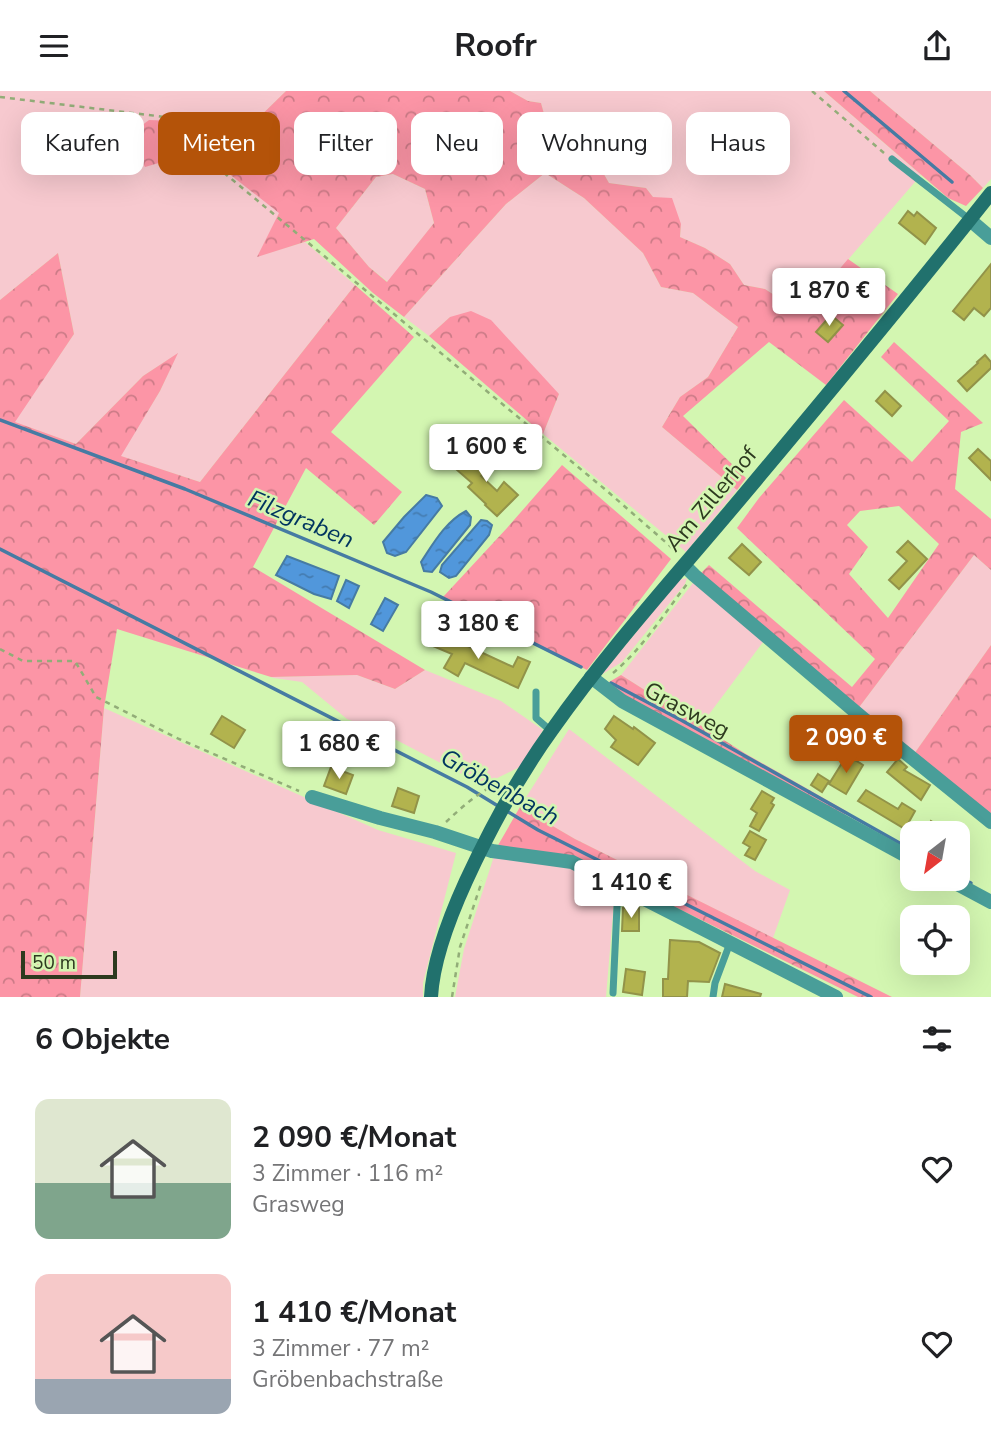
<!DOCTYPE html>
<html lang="de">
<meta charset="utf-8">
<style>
body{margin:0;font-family:"Nunito Sans",sans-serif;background:#f6f6f6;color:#202124;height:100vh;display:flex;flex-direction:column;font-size:26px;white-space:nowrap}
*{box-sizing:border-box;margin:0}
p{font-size:23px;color:#757577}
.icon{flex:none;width:38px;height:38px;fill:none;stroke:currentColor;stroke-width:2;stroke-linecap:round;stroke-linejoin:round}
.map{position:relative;height:906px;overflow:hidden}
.sheet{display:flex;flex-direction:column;background:#fff;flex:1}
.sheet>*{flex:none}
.hud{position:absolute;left:21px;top:21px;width:950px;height:63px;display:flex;gap:14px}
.needle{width:46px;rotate:211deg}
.tools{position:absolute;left:900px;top:730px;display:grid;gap:14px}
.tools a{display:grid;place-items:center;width:70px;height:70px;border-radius:14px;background:#fff;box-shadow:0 7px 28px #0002;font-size:35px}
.scale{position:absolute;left:21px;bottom:18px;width:96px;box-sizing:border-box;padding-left:7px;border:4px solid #2d3a1f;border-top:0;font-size:19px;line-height:24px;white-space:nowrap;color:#2d3a1f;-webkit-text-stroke:5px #d3f6b1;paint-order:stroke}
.price{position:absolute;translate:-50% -60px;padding:0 16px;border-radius:7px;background:#fff;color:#222;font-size:23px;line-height:46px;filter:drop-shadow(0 2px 4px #0008)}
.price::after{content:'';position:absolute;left:50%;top:42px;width:21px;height:16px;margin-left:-10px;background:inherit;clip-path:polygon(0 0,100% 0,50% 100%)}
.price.active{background:#b45309;color:#fff}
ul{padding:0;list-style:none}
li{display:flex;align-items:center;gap:21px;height:175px;padding:0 35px}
li span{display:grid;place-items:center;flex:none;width:196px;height:140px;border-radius:14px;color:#555}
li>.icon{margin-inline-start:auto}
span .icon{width:84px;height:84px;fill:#fffc;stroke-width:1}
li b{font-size:30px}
h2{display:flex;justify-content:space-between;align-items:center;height:84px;padding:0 35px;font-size:30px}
.chip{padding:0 24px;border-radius:14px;background:#fff;box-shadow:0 7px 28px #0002;font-size:24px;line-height:63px}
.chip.active{background:#b45309;color:#fff}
header{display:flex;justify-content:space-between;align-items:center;height:91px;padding:0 35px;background:#fff;font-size:32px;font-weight:700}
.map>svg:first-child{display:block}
.grass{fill:#f7c9cf}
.forest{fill:url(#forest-crowns);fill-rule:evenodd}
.water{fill:url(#water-ripples);stroke:#467ba3;stroke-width:2}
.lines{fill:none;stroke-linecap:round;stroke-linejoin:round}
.stream{stroke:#467ba3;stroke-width:3.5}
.building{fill:#b2b34e;stroke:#929349;stroke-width:2}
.path{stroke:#92ad78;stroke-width:2.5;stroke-dasharray:5 5;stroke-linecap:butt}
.lane{stroke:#499e99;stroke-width:7}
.street{stroke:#499e99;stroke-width:14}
.secondary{stroke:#21716d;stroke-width:14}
.labels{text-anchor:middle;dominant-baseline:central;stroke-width:5;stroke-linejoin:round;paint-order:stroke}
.street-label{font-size:23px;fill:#2d3a1f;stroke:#d3f6b1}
.water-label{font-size:24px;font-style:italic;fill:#00345f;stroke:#d3f6b1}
</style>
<header><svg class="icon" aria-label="menu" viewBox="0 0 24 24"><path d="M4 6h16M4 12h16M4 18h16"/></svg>Roofr<svg class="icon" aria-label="share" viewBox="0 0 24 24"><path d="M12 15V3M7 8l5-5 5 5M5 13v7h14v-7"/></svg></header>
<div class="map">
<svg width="991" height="906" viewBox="0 0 991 906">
<defs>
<pattern id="forest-crowns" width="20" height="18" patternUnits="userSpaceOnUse" patternTransform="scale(1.75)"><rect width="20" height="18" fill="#fc95a6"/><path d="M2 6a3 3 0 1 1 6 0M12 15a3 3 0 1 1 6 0" fill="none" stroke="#cc7b87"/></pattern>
<pattern id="water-ripples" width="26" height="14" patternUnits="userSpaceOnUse" patternTransform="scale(1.75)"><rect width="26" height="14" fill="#5197db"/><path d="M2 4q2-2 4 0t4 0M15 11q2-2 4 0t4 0" fill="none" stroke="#447cb1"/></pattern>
</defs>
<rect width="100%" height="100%" fill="#d3f6b1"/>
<g class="grass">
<polygon points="0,0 286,0 238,47 207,52 218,74 280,122 258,165 305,151 355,194 200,391 120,365 160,300 177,263 143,285 76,353 14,331 74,243 58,162 0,209"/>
<polygon points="510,0 824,0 921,84 802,222 765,198 744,194 730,173 705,157 680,146 681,133 653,106 646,97 609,92 597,71 573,60 563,43 548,37 541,12 528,10"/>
<polygon points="870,0 991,0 991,88 983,97 970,84"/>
<polygon points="545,82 584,107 643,162 661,196 693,202 738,236 708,286 680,306 662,336 737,399 686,461 543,343 559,303 450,226 429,245 404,226 506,113"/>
<polygon points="393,83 425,98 434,132 388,191 369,176 336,137 376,86"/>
<polygon points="974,464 991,479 991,554 914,663 857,619"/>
<polygon points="700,483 769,543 701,634 621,584"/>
<polygon points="687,487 685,493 622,571 601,584 679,489"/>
<polygon points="117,538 271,586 357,584 395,598 425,579 501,610 543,639 520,676 483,694 379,640 347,628 302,591 274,587"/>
<polygon points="104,617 378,739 456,762 423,892 423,906 80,906"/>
<polygon points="569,638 755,780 790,799 773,847 575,748 520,716"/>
<polygon points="497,756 616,787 606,906 455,906 464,858"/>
</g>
<g class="forest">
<path d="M286 0H510L528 10 541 12 548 37 563 43 573 60 597 71 609 92 646 97 653 106 672 107 681 133 680 146 705 157 730 173 744 194 765 198 802 222 848 168 898 203 826 294 769 251 683 325 746 387 737 399 662 336 680 306 708 286 738 236 693 202 661 196 643 162 584 107 545 82 506 113 404 226 373 202 314 148 257 166 279 122 218 74 206 51 238 47ZM393 83 425 98 434 132 387 191 369 176 336 137 376 86Z"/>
<polygon points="824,0 870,0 970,84 983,97 966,115 948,107"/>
<polygon points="149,29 175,30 189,47 193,62 145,76 134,58 141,35"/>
<polygon points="58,162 74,243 15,331 76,353 143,285 178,262 160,300 121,365 200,391 355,194 414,246 331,341 402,401 374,434 306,377 253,476 425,579 395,598 357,584 271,586 117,538 104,617 80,906 0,906 0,209"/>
<polygon points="471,220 491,229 559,303 543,343 429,245 450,226"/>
<path d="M894 251 983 332 961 341 955 398 991 428V479L974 464 857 619 700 483 709 474 852 596 875 568 737 437 759 407 844 309 912 371 949 330 881 266ZM899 415 939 453 888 527 849 483 868 456 847 434 860 420Z"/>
<polygon points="562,374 671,468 587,579 443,506 507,437"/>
<polygon points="991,554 991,724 914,663"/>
<polygon points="621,584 746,663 848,721 843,725 604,594"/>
<polygon points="520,716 575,748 892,906 858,906 616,787 497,756"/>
</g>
<g class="water">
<polygon points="426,404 437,407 442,415 406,461 395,465 387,462 383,451 404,426"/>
<path d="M466 420 471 426 470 434 432 481 424 480 421 471C433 453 445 431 466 420Z"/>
<polygon points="481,429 487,430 492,434 489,444 456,485 449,487 440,481 442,474"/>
<polygon points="287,465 339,485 331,508 314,503 276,484"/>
<polygon points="346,489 359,495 349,517 337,510"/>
<polygon points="385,507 398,514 383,540 371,533"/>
</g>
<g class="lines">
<g class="stream">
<polyline points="844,0 952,91"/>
<polyline points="0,329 185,398 431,501 581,576"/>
<polyline points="0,458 467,696 498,715"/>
<polyline points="611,592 681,629 912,759"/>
<polyline points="505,719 538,739 871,906"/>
<polyline points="957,785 971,792"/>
</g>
</g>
<g class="building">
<polygon points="908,120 914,125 917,121 936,137 925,153 899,132"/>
<polygon points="991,173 991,217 984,225 974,217 964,229 953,220"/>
<polygon points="831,224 843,234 828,251 816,241"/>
<polygon points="985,264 991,271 991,277 967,300 958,290 978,272 977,271"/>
<polygon points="885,300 901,315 892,325 876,310"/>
<polygon points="978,358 991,370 991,389 969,367"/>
<polygon points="474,360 491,375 481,385 497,400 504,391 518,404 497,425 485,414 486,413 468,396 472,392 457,379 463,372 462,371"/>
<polygon points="908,450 927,468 899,498 889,489 907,470 897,461"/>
<polygon points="742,453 761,471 749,484 729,467"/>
<polygon points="433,539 513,576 518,566 530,571 518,597 465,572 458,585 444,577 452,563 428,553"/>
<polygon points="222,625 245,639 234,657 211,643"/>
<polygon points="614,625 633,638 634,636 655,652 638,674 611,656 616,649 605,638"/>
<polygon points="847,664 863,674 846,703 829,693"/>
<polygon points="898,668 907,676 904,679 930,694 921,709 887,681"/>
<polygon points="331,676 353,684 346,703 324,695"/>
<polygon points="818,683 829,690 822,701 811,694"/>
<polygon points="398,697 419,705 414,722 392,715"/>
<polygon points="866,699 898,718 902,712 915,720 905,738 858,710"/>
<polygon points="762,700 774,707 771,712 774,714 759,740 750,735 757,722 751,718"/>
<polygon points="931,730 951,742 924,742"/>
<polygon points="750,740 766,749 755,769 745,764 750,756 743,752"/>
<polygon points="623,817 639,817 639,840 622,840"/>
<polygon points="670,849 699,851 720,862 709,891 688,890 687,906 663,906 663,888 668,888"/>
<polygon points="626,878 645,881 642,904 623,901"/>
<polygon points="725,893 761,903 760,906 722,906"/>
</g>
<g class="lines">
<g class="path">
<polyline points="812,0 884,62"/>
<polyline points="0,6 157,25 177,28 211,71 607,400 678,462"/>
<polyline points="0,558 23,570 75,570 96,606 179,648 299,700"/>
<path d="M613 582C642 558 664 523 687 493"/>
<path d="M446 731C463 715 480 700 502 690"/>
<polyline points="452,906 460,856 482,790"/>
</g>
<g class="lane">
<polyline points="892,68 969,128"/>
<polyline points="536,601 536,627 551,640"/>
<polyline points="613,902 618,794"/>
<polyline points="713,906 715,892 730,852"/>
</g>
<g class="street">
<polyline points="970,129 991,147"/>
<polyline points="685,475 694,484 865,629 991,731"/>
<polyline points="591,586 622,610 912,768"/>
<polyline points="312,706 380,727 435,741 492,760 572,771 836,906"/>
<polyline points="948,788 991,811"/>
</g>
<path class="secondary" d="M431 906C433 868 450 825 466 790 490 738 518 686 552 639 611 555 681 479 746 401 829 302 911 203 991 102"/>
</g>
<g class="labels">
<g class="street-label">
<text transform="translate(711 408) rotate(-50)">Am Zillerhof</text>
<text transform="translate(687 619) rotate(28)">Grasweg</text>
</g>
<g class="water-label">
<text transform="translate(301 428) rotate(23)">Filzgraben</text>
<text transform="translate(500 696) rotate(29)">Gröbenbach</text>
</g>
</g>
</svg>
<div class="tools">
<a><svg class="needle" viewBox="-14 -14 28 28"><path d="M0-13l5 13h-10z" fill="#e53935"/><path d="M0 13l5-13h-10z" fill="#757577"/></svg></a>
<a><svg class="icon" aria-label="locate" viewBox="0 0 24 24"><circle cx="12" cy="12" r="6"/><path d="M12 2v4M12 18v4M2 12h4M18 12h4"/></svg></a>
</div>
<div class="scale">50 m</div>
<b class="price" style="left:829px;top:237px">1 870 €</b>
<b class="price" style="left:486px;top:393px">1 600 €</b>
<b class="price" style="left:478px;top:570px">3 180 €</b>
<b class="price active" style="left:846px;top:684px">2 090 €</b>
<b class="price" style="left:339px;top:690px">1 680 €</b>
<b class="price" style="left:631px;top:829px">1 410 €</b>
<div class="hud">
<a class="chip">Kaufen</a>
<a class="chip active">Mieten</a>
<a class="chip">Filter</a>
<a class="chip">Neu</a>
<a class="chip">Wohnung</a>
<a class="chip">Haus</a>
</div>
</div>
<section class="sheet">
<h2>6 Objekte<svg class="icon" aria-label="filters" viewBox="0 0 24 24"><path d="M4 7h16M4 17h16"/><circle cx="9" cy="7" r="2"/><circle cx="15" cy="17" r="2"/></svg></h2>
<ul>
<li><span style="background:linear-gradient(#dfe7d0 60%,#7fa58c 0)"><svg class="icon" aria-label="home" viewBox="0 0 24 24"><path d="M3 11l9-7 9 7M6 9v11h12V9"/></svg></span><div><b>2 090 €/Monat</b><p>3 Zimmer · 116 m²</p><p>Grasweg</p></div><svg class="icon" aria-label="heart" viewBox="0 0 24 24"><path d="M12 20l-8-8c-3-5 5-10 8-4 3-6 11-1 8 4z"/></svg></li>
<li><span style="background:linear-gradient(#f6c9c9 75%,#9aa5b1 0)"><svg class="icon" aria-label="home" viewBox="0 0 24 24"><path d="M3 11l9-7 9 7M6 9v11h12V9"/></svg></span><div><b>1 410 €/Monat</b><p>3 Zimmer · 77 m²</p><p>Gröbenbachstraße</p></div><svg class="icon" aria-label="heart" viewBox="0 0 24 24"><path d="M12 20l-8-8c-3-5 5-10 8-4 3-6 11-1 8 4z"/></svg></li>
</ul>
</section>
